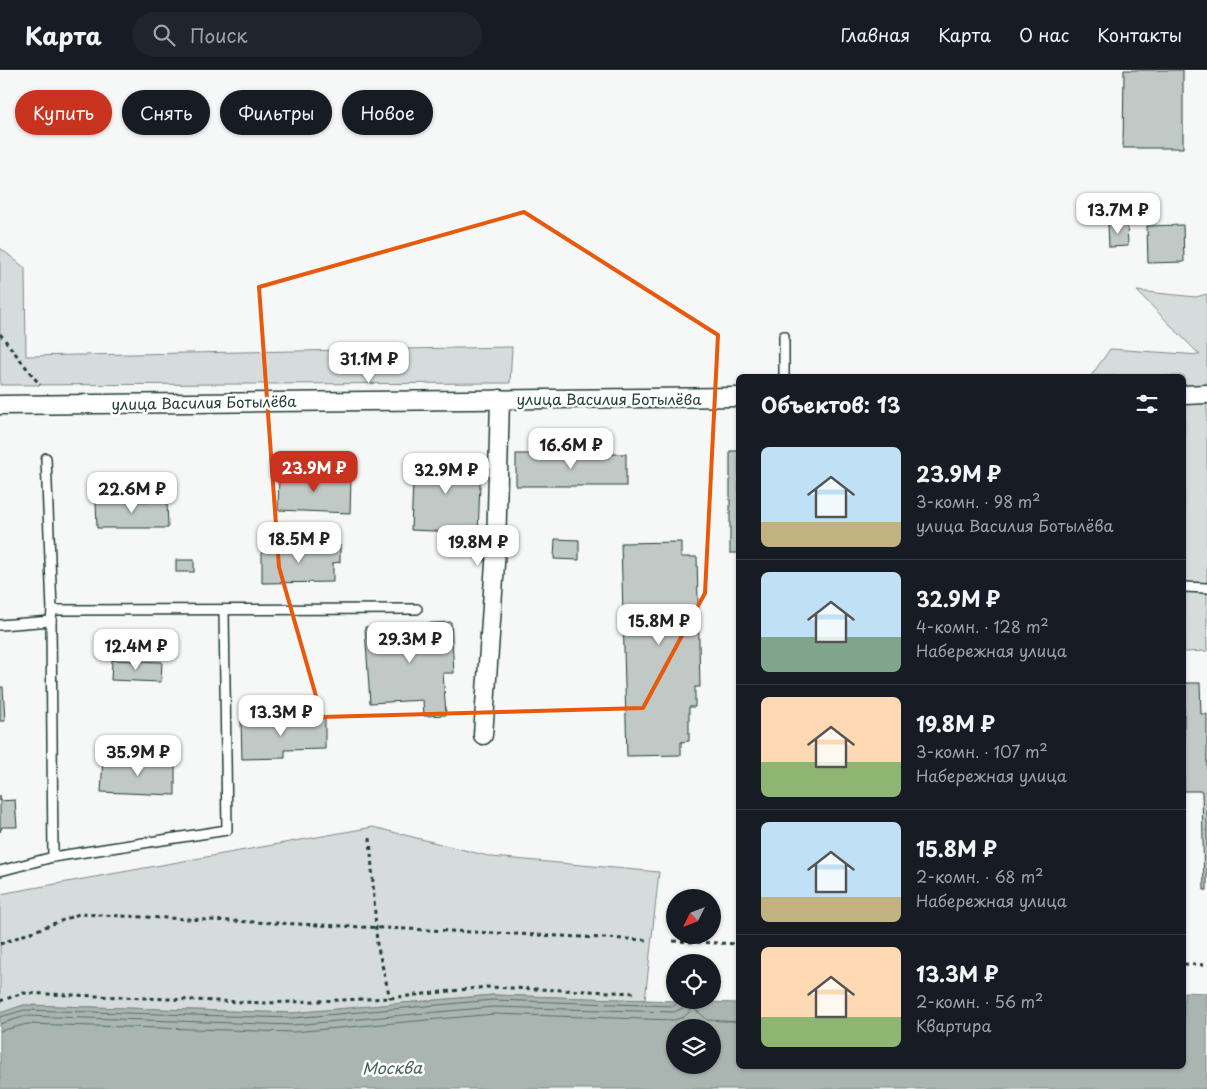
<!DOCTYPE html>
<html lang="ru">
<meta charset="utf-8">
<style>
body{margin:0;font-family:"Playpen Sans",sans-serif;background:#20242c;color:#f1f3f6;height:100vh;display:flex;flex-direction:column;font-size:19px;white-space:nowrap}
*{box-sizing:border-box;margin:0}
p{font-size:16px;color:#9ea1a6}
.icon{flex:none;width:28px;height:28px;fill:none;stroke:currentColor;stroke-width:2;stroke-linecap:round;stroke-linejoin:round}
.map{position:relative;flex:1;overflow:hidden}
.side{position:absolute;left:736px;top:304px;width:450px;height:695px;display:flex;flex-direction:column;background:#171b24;border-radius:8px;box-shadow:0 1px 4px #0004}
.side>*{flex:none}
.top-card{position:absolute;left:15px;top:20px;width:475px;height:45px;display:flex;gap:10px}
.needle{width:32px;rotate:228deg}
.buttons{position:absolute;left:666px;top:819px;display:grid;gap:10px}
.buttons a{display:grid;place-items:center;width:55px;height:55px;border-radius:50%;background:#171b24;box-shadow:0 1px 4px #0004;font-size:25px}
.price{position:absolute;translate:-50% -42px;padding:0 11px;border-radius:10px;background:#fff;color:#222;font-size:16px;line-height:32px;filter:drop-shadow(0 1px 2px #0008)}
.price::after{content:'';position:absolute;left:50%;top:30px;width:15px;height:11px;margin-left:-8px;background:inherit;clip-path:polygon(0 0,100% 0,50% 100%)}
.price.selected{background:#c8321e;color:#fff}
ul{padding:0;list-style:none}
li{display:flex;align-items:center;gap:15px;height:125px;padding:0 25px}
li+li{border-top:1px solid #363941}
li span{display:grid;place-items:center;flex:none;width:140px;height:100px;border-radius:8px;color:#555}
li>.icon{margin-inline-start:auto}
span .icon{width:60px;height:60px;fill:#fffc;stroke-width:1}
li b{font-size:21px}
h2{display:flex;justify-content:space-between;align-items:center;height:60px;padding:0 25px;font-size:21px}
.pill{padding:0 18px;border-radius:22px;background:#171b24;box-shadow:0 1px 4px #0004;font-size:18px;line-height:45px}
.pill.selected{background:#c8321e;color:#fff}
header{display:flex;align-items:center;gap:30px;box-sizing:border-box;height:70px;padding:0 25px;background:#171b24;border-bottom:1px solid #363941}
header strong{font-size:24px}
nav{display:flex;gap:28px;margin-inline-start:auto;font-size:18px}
.search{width:350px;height:45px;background:#20242c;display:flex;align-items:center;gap:12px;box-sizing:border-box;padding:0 18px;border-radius:28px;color:#9ea1a6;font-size:19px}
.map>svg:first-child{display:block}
.green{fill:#d6dcdb;stroke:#7a8c88}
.water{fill:#aab5b1;stroke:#72857f;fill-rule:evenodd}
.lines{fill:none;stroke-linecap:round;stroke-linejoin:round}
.shore{stroke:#576d66;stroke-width:1}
.building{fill:#c0c9c6;stroke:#1f3d34}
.service-casing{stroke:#1f3d34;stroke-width:12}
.minor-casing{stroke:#1f3d34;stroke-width:21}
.path{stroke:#1f3d34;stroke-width:3;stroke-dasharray:4 4;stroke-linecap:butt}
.service{stroke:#fff;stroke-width:9}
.minor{stroke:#fff;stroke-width:18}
.marked{fill:none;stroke:#e8590c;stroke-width:4;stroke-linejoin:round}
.labels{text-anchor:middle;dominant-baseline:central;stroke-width:5;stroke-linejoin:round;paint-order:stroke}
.street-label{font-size:15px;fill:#1f3d34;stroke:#fff}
.water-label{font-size:16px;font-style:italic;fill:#49615a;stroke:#fff}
</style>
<header>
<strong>Карта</strong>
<div class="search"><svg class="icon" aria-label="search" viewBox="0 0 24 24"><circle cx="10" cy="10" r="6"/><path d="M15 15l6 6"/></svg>Поиск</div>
<nav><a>Главная</a><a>Карта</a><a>О нас</a><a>Контакты</a></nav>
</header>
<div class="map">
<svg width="1207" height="1019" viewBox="0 0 1207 1019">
<rect width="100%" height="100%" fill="#f6f7f7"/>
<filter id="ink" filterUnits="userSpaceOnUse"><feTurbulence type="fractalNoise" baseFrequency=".02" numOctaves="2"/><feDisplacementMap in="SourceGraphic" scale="10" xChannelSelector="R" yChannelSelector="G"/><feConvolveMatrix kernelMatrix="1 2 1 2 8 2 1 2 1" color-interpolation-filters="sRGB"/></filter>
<g filter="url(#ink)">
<g class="green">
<polygon points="0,178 25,198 26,286 512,277 510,313 0,315"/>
<polygon points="1137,221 1196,227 1207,224 1207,581 1184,582 1184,306 1091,306 1110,279 1200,285"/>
<polygon points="373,757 492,787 659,802 645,930 493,925 293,943 24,935 0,943 0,824"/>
</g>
<path class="water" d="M1184 922 1207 923V1019H0V943L24 935 292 943 493 925 739 933V996H1184ZM675 958H712V995H675Z"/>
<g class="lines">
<g class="shore">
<polyline points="0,947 25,940 293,948 493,930 674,936 680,930"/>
<polyline points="0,954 26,946 293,955 493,937 674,942 683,938 686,930"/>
<polyline points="0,961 27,954 293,962 494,944 674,950 684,947 693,938 708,950 739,952"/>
</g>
</g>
<g class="building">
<polygon points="1124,0 1183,0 1183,78 1123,78"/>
<polygon points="1127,153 1128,176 1109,177 1108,154"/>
<polygon points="1183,155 1184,192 1148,193 1147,156"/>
<rect x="730" y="381" width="9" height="102"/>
<rect x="516" y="384" width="110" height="32"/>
<polygon points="414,388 481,390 478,463 411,460"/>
<polygon points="279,404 351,407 350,443 278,440"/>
<polygon points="96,431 167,431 168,458 97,458"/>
<polygon points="555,469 579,470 579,490 554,489"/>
<polygon points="681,472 681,487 697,487 700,617 695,617 695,637 689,637 689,671 681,672 681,685 627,686 621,473"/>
<polygon points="340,475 340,492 333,493 333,512 262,513 262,476"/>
<rect x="176" y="490" width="18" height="12"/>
<polygon points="451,552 454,603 443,603 446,645 424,646 423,630 370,633 365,557"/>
<polygon points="112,590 162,592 161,612 111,610"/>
<polygon points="1184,613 1200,613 1201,644 1207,644 1207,820 1204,820 1202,721 1184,721"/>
<polygon points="0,617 3,617 5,651 0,651"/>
<polygon points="325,648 325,679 285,680 285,688 242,689 241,650"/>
<polygon points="103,688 175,691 175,725 101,722"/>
<polygon points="0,725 0,731 15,730 17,757 2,757 0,762"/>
</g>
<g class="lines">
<g class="service-casing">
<g id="service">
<polyline points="784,266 784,306"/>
<polyline points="46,388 52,540"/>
<polyline points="1184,517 1207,518"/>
<polyline points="51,551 53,787 227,760 224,540"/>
<polyline points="0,555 51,551 52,540 417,539"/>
<polyline points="0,801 53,787"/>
</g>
</g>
<g class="minor-casing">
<g id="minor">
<polyline points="1184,325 1207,324"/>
<polyline points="0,335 739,327"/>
<polyline points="483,665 496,479 500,329"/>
</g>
</g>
<g class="path">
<polyline points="0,264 40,315"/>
<polyline points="370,768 377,874 390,928"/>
<polyline points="673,871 739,874"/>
<polyline points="0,874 79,844 647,870"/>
<polyline points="1184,894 1207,895"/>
<polyline points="0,931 23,923 266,933 390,928 486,917 637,923"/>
</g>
<use href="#service" class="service"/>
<use href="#minor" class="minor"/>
</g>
</g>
<path class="marked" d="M524 142 718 265 705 523 643 638 322 647 279 497 259 217Z"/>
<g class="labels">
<g class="street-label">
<text x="609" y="328">улица Василия Ботылёва</text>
<text transform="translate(204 332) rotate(-1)">улица Василия Ботылёва</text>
</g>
<g class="water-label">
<text transform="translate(392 997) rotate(-1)">Москва</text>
</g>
</g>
</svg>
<div class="buttons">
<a><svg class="needle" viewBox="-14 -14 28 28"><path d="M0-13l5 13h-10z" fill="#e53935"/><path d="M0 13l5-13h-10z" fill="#9ea1a6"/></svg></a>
<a><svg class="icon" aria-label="locate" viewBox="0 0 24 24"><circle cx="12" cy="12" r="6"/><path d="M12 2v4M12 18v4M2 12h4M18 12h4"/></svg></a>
<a><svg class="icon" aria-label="layers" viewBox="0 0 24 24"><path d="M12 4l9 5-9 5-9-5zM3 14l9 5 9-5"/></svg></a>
</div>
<b class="price" style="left:1118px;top:165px">13.7M ₽</b>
<b class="price" style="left:369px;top:314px">31.1M ₽</b>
<b class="price" style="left:571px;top:400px">16.6M ₽</b>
<b class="price selected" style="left:314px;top:423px">23.9M ₽</b>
<b class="price" style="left:446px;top:425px">32.9M ₽</b>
<b class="price" style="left:132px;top:444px">22.6M ₽</b>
<b class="price" style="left:299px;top:494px">18.5M ₽</b>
<b class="price" style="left:478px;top:497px">19.8M ₽</b>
<b class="price" style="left:659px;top:576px">15.8M ₽</b>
<b class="price" style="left:410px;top:594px">29.3M ₽</b>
<b class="price" style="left:136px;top:601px">12.4M ₽</b>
<b class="price" style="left:281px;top:667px">13.3M ₽</b>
<b class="price" style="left:138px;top:707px">35.9M ₽</b>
<div class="top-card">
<a class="pill selected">Купить</a>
<a class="pill">Снять</a>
<a class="pill">Фильтры</a>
<a class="pill">Новое</a>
</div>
<section class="side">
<h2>Объектов: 13<svg class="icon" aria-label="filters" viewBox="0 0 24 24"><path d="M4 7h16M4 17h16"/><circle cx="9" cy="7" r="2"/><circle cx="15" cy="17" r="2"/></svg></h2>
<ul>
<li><span style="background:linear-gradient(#bfe0f5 75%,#c2b280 0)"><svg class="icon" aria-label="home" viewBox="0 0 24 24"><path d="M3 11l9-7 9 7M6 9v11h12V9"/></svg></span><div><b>23.9M ₽</b><p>3-комн. · 98 m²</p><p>улица Василия Ботылёва</p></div></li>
<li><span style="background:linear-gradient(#bfe0f5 65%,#7fa58c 0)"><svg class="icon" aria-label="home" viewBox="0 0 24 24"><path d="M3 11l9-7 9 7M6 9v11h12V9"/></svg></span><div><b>32.9M ₽</b><p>4-комн. · 128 m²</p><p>Набережная улица</p></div></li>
<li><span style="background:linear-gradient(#ffd9b3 65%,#8fb573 0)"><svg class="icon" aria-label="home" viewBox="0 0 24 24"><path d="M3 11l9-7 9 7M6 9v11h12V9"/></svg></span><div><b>19.8M ₽</b><p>3-комн. · 107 m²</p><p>Набережная улица</p></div></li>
<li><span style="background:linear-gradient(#bfe0f5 75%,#c2b280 0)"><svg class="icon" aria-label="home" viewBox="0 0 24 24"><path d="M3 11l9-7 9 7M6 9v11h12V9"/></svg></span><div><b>15.8M ₽</b><p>2-комн. · 68 m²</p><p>Набережная улица</p></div></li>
<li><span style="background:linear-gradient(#ffd9b3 70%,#8fb573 0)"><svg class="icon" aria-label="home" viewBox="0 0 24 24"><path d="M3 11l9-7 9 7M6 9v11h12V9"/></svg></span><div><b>13.3M ₽</b><p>2-комн. · 56 m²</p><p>Квартира</p></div></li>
</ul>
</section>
</div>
